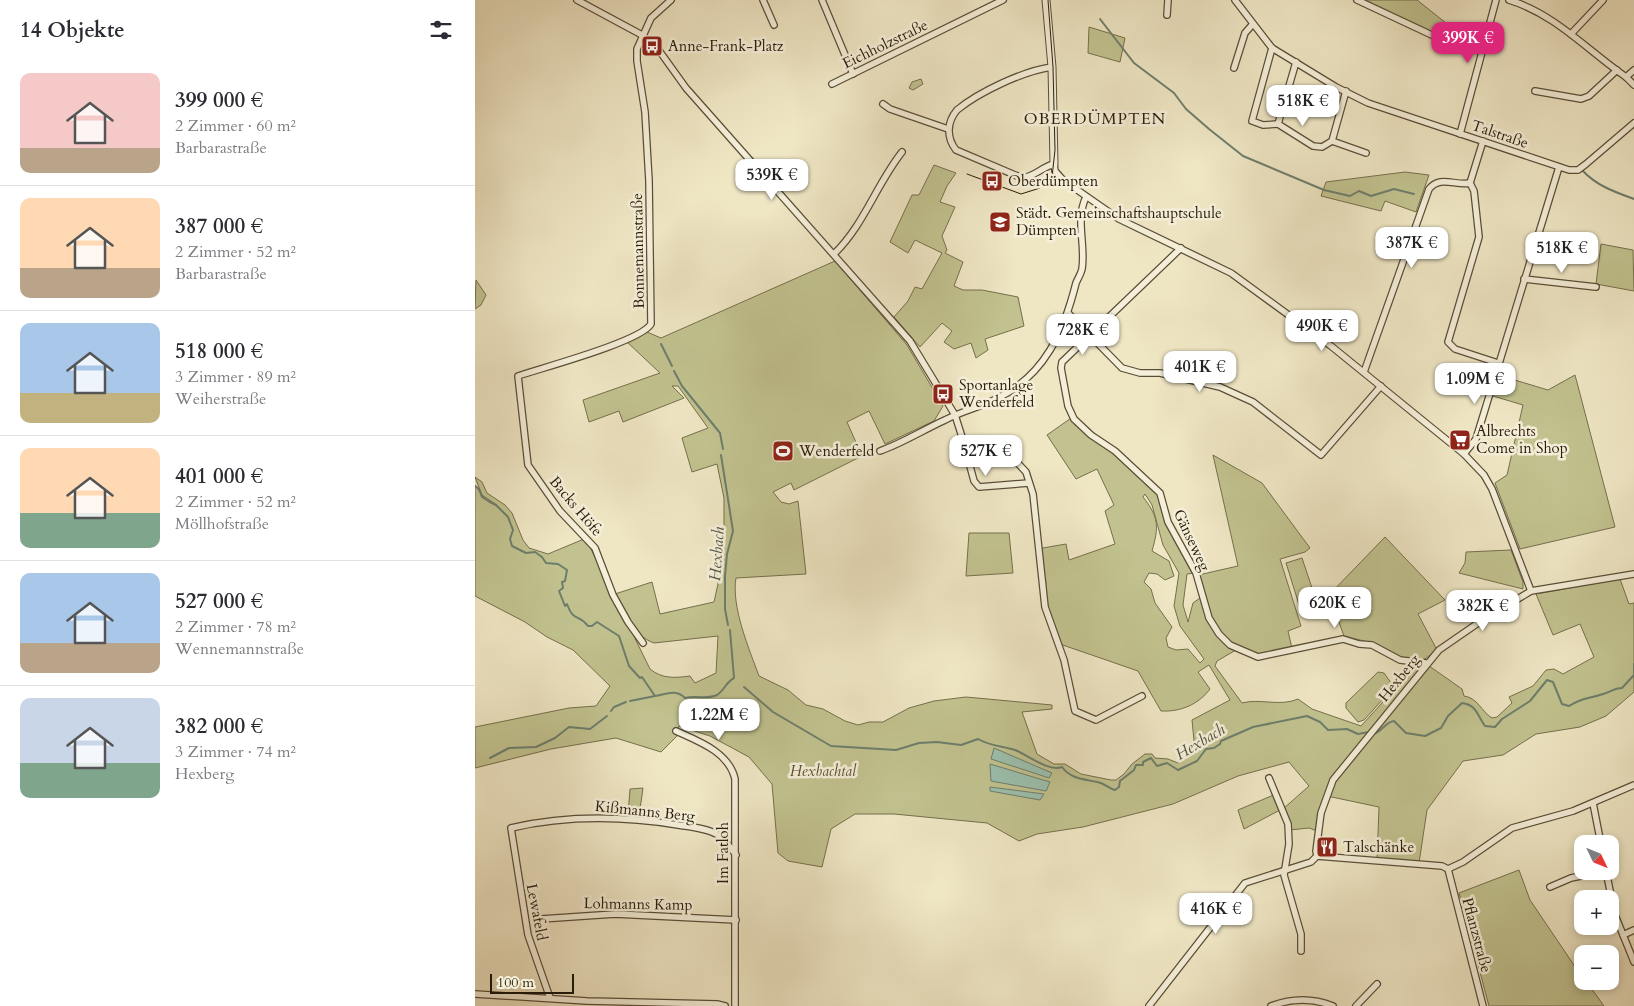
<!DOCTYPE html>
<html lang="de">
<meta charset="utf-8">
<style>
body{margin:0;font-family:Cardo,serif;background:#f7f7f7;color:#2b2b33;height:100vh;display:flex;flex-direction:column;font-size:19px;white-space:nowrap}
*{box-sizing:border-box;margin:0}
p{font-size:16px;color:#7c7c81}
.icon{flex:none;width:28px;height:28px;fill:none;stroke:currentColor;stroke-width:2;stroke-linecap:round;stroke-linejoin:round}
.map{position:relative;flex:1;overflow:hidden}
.sheet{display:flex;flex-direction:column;background:#fff;width:475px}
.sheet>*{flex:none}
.needle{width:32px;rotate:133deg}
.controls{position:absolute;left:1099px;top:835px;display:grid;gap:10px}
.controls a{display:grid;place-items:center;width:45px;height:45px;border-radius:10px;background:#fff;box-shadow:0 2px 8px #0003;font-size:25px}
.scale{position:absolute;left:15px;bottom:12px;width:84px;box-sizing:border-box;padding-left:5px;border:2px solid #291c09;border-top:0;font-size:14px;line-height:18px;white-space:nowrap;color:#291c09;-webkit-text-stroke:4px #f5efd9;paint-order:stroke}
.price{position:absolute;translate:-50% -42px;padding:0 11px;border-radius:10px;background:#fff;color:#222;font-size:16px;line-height:32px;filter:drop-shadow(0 1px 2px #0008)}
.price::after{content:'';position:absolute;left:50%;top:30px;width:15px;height:11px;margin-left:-8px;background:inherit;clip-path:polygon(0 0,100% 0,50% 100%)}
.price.selected{background:#db2777;color:#fff}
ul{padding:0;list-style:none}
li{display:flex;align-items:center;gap:15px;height:125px;padding:0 20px}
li+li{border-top:1px solid #e1e1e2}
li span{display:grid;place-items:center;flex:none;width:140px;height:100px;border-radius:10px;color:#555}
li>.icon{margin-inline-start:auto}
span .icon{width:60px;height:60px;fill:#fffc;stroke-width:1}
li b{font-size:21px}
h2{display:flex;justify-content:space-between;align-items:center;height:60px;padding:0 20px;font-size:21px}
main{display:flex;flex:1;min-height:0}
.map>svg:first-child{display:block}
.green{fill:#c1c28f;stroke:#756f4c;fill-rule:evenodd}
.water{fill:#9bc0ae;stroke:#6d7e6c}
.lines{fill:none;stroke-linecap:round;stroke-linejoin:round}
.stream{stroke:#6d7e6c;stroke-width:2}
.minor-casing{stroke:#5a4e38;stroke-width:8}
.tertiary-casing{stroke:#5a4e38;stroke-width:9}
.minor{stroke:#f5efd9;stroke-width:5.5}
.tertiary{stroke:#f5efd9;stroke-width:7}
.tram{stroke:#291c09;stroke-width:1}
.labels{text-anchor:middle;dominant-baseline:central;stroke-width:5;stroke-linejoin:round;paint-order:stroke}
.street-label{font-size:15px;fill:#291c09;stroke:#f5efd9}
.poi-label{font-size:15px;fill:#291c09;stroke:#f5efd9;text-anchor:start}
.park-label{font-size:15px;font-style:italic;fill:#574e31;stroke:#f5efd9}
.neighbourhood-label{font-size:16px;letter-spacing:1px;fill:#291c09;stroke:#f5efd9}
.water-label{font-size:16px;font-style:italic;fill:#515543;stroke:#f5efd9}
</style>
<main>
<section class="sheet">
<h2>14 Objekte<svg class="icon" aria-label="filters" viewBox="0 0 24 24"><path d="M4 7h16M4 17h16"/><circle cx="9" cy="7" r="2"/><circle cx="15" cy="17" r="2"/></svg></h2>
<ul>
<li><span style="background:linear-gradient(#f6c9c9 75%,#b9a48a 0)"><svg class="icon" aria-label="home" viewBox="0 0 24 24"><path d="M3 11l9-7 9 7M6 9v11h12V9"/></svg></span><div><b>399 000 €</b><p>2 Zimmer · 60 m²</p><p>Barbarastraße</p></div></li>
<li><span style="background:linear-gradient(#ffd9b3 70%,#b9a48a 0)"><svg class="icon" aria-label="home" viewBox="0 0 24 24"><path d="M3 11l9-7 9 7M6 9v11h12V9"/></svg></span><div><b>387 000 €</b><p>2 Zimmer · 52 m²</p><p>Barbarastraße</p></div></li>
<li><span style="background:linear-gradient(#a9c7e8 70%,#c2b280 0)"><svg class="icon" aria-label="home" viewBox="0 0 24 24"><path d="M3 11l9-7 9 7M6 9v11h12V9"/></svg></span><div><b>518 000 €</b><p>3 Zimmer · 89 m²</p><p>Weiherstraße</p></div></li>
<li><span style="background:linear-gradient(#ffd9b3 65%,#7fa58c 0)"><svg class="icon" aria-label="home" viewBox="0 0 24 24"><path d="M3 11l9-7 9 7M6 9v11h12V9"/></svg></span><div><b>401 000 €</b><p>2 Zimmer · 52 m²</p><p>Möllhofstraße</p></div></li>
<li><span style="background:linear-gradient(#a9c7e8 70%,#b9a48a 0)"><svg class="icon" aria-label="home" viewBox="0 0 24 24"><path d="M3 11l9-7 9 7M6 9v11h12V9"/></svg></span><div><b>527 000 €</b><p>2 Zimmer · 78 m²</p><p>Wennemannstraße</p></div></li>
<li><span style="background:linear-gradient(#c9d6e8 65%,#7fa58c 0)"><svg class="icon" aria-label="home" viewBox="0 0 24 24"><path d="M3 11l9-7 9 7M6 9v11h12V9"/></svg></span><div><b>382 000 €</b><p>3 Zimmer · 74 m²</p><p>Hexberg</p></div></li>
</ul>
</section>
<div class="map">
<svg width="1159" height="1006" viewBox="0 0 1159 1006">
<rect width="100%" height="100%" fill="#efe6c4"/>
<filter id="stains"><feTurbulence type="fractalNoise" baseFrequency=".004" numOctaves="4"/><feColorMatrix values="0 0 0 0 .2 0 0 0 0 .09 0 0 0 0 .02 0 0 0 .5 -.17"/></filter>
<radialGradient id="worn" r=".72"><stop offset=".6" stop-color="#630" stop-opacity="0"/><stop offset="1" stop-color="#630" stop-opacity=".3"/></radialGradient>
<g class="green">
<polygon points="886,0 942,0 971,23 969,28 1007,40 1006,45 1003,47 982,43"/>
<polygon points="614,27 650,38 645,62 613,53"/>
<polygon points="446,79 448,84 438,90 434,88 437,82"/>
<polygon points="459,165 481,173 472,186 465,202 480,207 467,236 472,250 470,253 488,262 479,286 488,290 507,290 543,297 549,326 510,339 513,350 501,358 496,343 479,349 469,342 477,331 467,323 445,347 419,317 433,301 440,287 447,289 467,253 440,240 433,253 415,242 437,195 444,195"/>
<polygon points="930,172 954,175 941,212 910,201 906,211 846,196 851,182"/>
<polygon points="1126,244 1158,250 1159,291 1121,284"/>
<path d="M360 261 432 345 468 406 459 421 410 444 394 411 372 422 387 456 319 490 316 483 298 492 306 502 314 504 323 501 331 574 261 578C256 606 274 649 284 676L313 690 331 705 348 709 370 721 383 725 394 722H408L434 708 459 701 491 697 577 705V709L547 712 562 754 579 764H590L606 774 636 780H641L649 774 657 764 670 754H677L680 758 693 759 703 763 720 751 717 720 755 700 734 665 723 672 735 689C723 705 705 712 686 711L663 671 579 642 567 605 562 549 591 544 594 560 640 544 630 511 639 505 622 469 601 479 572 435 599 416 677 482 719 573 712 574 708 605 713 622 718 603 725 598 719 576 763 566 738 455 787 483 835 548 830 552 805 559 826 626 813 631 818 653 787 657 761 650 742 661 740 666 767 703C785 698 805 707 823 699L837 709 886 726 939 668 901 644 869 636 854 595 910 537 970 600 943 614 962 650 947 661 987 689 989 696C1003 698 1006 711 1017 718L1022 717 1037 703 1034 697 1058 686 1071 670 1079 669 1088 674 1119 657 1105 624 1078 635 1061 594 1145 579 1154 604 1159 603V692L1131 716 1105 727 1061 734 1028 755 988 761 952 810 944 863 902 860 904 807 852 796 842 831 834 828 815 830 808 809 834 786 814 762 763 776 698 804 608 827 562 834 544 841 512 823 419 814H380L356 829 347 867 313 861 303 853 297 784 274 757 235 736 204 726 202 736 186 752 141 738 76 749 0 768V727L94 708 121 706 135 686 98 650 72 637 50 622 0 596V485C7 493 9 503 22 505L7 495 0 477 7 482 12 493 30 505 37 513 48 540 54 548 73 554 109 539 113 543 175 669C187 679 200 678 215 676L220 683 241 673 243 636 179 643C158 636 150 611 140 594L177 582 185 614 239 602 243 584 241 552 249 533V498L242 464 217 472 207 438 233 428 203 386H197L209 398 148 422 144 411 114 422 108 400 185 373 151 341 172 332 186 338ZM670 494 677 505 688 545 704 573 699 606 705 626 729 659 725 663 713 649 701 650 693 647 691 638 697 627 680 603 676 589 669 582 674 573 682 574 690 580 699 576 694 561 677 551C684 527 684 517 668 497Z"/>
<polygon points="1,280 11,295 6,305 0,309"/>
<polygon points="1023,375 1073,390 1100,375 1140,527 1045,549 1020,483 1032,475 1048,405 1018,396"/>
<polygon points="494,533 534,533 538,573 491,576"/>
<polygon points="1036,550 1048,582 1048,589 984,573 990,563 991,552"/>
<polygon points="827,558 843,606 826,611 811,563"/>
<polygon points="903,672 909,673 919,687 889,720 883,722 871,708 871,703"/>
<polygon points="168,788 164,816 153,815 155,789"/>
<polygon points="801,794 807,809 769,829 763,810"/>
<polygon points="1044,870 1055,900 1107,977 1108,981 1111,981 1129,1006 1014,1006 984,893"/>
</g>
<g class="water">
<polygon points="519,748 577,773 574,778 516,759"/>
<polygon points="515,764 575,782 571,791 516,781"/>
<polygon points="515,787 569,794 565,800 515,791"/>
</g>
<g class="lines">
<g class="stream">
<polyline points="625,19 659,63 699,93 711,109 734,129 768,156 849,190 875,196 884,191 896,196 919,189 939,194"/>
<path d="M1108 171C1122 186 1140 192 1159 199"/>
<polyline points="186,344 197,366"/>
<polyline points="199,371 207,386 245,433 248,449"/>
<polyline points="246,455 258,531 252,554 250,576 250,609 253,625"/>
<path d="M0 486 4 489 7 497 22 506 33 517 38 530 35 539 37 546 51 553 60 552 67 557 71 563 83 564 92 570 90 581 87 582 88 588 84 591 90 606 92 604C99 623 103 613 113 626H117L122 622 144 636 154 666 165 678 167 677 180 696C192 694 201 689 210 698 221 695 232 700 242 695 249 691 251 682 259 678L255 630"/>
<polyline points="1159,664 1159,673"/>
<path d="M269 687 298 712 356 746 421 750 444 743 462 742 486 745 503 739C515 746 527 746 540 750 553 755 573 772 587 767 596 779 608 779 622 782 629 783 633 788 640 790L644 787 645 781 659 770 661 765H668V762L676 758 682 766 692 763 703 770 722 761 731 749 739 748 745 744 746 741 778 727 832 716 845 722 853 730 872 729 883 734 894 732"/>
<polyline points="155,701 180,696"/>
<polyline points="136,711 139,707 151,702"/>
<path d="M898 734C907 732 910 722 919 721L931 733 950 736 966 728 973 716 987 703C1002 705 1002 715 1010 726L1020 727 1027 719 1055 701 1072 680 1078 682 1087 704 1094 706C1108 697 1114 699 1128 694 1136 692 1138 688 1147 688L1159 675"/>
<polyline points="15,758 34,748 61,747 80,738 94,727 115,729 132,716"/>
</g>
<g class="minor-casing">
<g id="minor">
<polyline points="102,0 167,35 183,49 211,88 435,341 480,415 488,440 500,440 516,444 536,456 551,472 558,494 570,607 589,660 600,711 621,720 667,696"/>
<polyline points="288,0 299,25"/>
<polyline points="347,0 378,74"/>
<polyline points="760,0 797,48 861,87 893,103 1094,170 1103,170 1111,164 1159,123"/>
<polyline points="882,0 978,45 1007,51"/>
<path d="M1034 0C1080 14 1112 50 1151 77L1159 85"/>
<polyline points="692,15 693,0"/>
<polyline points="1096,34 1128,0"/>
<polyline points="797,48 777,121 788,125 803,124"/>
<polyline points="821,62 803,124 838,146 847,147 857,141 871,91"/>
<path d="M577 67C548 71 504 92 482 110 472 122 471 137 481 150L547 178C559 177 567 167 579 164L580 171 588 180 644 219 756 273 856 346 989 454 1009 475 1017 489 1056 591"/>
<polyline points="759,68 770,33 777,25"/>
<polyline points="1151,77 1159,70"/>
<polyline points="357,84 528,0"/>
<polyline points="1060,91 1106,99 1114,96 1142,70"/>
<polyline points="408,104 415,109 473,129"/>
<polyline points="985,134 1021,0"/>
<polyline points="857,141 891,153"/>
<polyline points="995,183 999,191 1004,237 973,342 980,349 1023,363"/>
<polyline points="995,183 1008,141"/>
<polyline points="706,248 587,362 586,368 593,406 599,419 616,435 640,451 685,493 693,522 721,573 734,618 744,634 755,645 783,657 868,639 884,644 897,645 925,660 951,663"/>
<path d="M359 254C389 225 401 185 427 152"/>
<polyline points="1049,279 1121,287"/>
<polyline points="594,314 647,368 665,373 685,373 745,387 778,402 846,455 906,386"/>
<path d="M889 372 954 189C965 175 980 186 995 183"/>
<polyline points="488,440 499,481 504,487 554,483"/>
<path d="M405 451C428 443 448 430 470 420 487 411 506 407 523 398 570 375 589 331 601 283 603 278 606 274 607 269 611 245 600 220 611 197"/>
<polyline points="989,454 1001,439 1084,167"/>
<path d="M168 643 153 622 138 595 120 548 85 511 53 465 43 376C66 368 165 342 176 324L174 181 170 112 162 61V49L176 18 196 0"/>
<path d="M201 731C223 741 254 752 260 779V1006"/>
<polyline points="794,778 813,824 814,844 809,875 826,934 826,951"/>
<polyline points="1118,803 1126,844"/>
<polyline points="842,856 841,851 846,813 858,780 964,650 1006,621 1056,591 1159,574"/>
<polyline points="842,856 967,866 973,869 988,862 1037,828 1098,811 1159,785"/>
<polyline points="973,869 1008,1006"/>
<polyline points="1131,871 1140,915 1159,962"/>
<polyline points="1075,887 1096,878 1130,871"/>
<polyline points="66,919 140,914 261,920"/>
<polyline points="1148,935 1159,930"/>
<polyline points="0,994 112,1001 242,1004 250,1006"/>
<path d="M75 998 53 935 36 828C92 815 147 816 203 825 216 827 232 828 243 835 251 841 256 848 261 855"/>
<polyline points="674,1006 770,883 836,862 842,856"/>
<path d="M796 1006C817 998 838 998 858 1006"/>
<polyline points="881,1006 902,984"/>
</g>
</g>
<g class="tertiary-casing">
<polyline id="tertiary" points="571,0 577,67 579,164"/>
</g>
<use href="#minor" class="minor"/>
<use href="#tertiary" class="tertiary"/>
<polyline class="tram" points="492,174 546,194 565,188 577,177 580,150 578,67 573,0"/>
</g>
<defs>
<g id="bus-square" transform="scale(1.125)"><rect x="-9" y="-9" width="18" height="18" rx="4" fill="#8f2418" stroke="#f5efd9"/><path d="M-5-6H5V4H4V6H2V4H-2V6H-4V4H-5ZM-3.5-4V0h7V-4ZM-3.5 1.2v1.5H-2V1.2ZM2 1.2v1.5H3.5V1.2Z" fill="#fff"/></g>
<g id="school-square" transform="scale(1.125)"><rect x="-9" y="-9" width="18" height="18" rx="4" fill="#8f2418" stroke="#f5efd9"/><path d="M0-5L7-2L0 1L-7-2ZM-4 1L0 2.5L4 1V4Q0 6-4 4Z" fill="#fff"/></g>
<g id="supermarket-square" transform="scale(1.125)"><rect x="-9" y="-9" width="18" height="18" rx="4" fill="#8f2418" stroke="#f5efd9"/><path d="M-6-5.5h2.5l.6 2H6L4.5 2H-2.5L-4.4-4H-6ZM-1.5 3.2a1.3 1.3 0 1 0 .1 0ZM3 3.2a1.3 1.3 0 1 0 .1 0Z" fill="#fff"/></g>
<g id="stadium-square" transform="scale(1.125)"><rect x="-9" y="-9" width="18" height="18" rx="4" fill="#8f2418" stroke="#f5efd9"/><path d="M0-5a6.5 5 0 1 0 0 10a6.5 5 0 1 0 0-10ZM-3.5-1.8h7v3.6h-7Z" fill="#fff"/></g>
<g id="restaurant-square" transform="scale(1.125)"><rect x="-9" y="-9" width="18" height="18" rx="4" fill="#8f2418" stroke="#f5efd9"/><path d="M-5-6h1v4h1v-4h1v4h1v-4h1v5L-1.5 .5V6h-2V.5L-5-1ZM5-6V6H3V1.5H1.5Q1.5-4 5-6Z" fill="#fff"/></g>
</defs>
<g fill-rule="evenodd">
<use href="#bus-square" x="177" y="46"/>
<use href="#bus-square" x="517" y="181"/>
<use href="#school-square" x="525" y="222"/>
<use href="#bus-square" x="468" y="394"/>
<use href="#supermarket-square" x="985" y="440"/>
<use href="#stadium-square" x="308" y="451"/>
<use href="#restaurant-square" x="852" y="847"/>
</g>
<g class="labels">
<g class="street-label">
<text transform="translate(410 44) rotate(-26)">Eichholzstraße</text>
<text transform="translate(1025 134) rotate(19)">Talstraße</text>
<text transform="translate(163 251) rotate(-91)">Bonnemannstraße</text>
<text transform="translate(101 506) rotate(50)">Backs Höfe</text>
<text transform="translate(717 540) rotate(65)">Gänseweg</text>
<text transform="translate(924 678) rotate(-51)">Hexberg</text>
<text transform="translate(170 811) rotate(6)">Kißmanns Berg</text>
<text transform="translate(248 853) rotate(-90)">Im Fatloh</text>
<text transform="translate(163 904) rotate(1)">Lohmanns Kamp</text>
<text transform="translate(62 912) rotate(79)">Lewafeld</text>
<text transform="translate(1002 935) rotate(75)">Pflanzstraße</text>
</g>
<g class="poi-label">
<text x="193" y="46">Anne-Frank-Platz</text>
<text x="533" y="181">Oberdümpten</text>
<text x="541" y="213">Städt. Gemeinschaftshauptschule<tspan x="541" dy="17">Dümpten</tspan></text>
<text x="484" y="385">Sportanlage<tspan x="484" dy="17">Wenderfeld</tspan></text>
<text x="1001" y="431">Albrechts<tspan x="1001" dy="17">Come in Shop</tspan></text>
<text x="324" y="451">Wenderfeld</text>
<text x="868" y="847">Talschänke</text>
</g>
<g class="park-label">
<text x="348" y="771">Hexbachtal</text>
</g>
<g class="neighbourhood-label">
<text x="620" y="119">OBERDÜMPTEN</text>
</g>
<g class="water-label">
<text transform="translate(242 554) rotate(-86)">Hexbach</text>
<text transform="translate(725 742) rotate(-31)">Hexbach</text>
</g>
</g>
<rect width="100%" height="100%" filter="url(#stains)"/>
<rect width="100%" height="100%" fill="url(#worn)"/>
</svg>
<div class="controls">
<a><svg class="needle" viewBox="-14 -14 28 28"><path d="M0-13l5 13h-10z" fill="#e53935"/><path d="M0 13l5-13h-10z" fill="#7c7c81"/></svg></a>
<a>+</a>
<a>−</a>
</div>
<div class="scale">100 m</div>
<b class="price selected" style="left:993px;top:64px">399K €</b>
<b class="price" style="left:828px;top:127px">518K €</b>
<b class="price" style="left:297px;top:201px">539K €</b>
<b class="price" style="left:937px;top:269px">387K €</b>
<b class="price" style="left:1087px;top:274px">518K €</b>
<b class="price" style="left:847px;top:352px">490K €</b>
<b class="price" style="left:608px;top:356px">728K €</b>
<b class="price" style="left:725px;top:393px">401K €</b>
<b class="price" style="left:1000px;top:405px">1.09M €</b>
<b class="price" style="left:511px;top:477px">527K €</b>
<b class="price" style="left:860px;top:629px">620K €</b>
<b class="price" style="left:1008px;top:632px">382K €</b>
<b class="price" style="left:244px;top:741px">1.22M €</b>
<b class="price" style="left:741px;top:935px">416K €</b>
</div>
</main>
